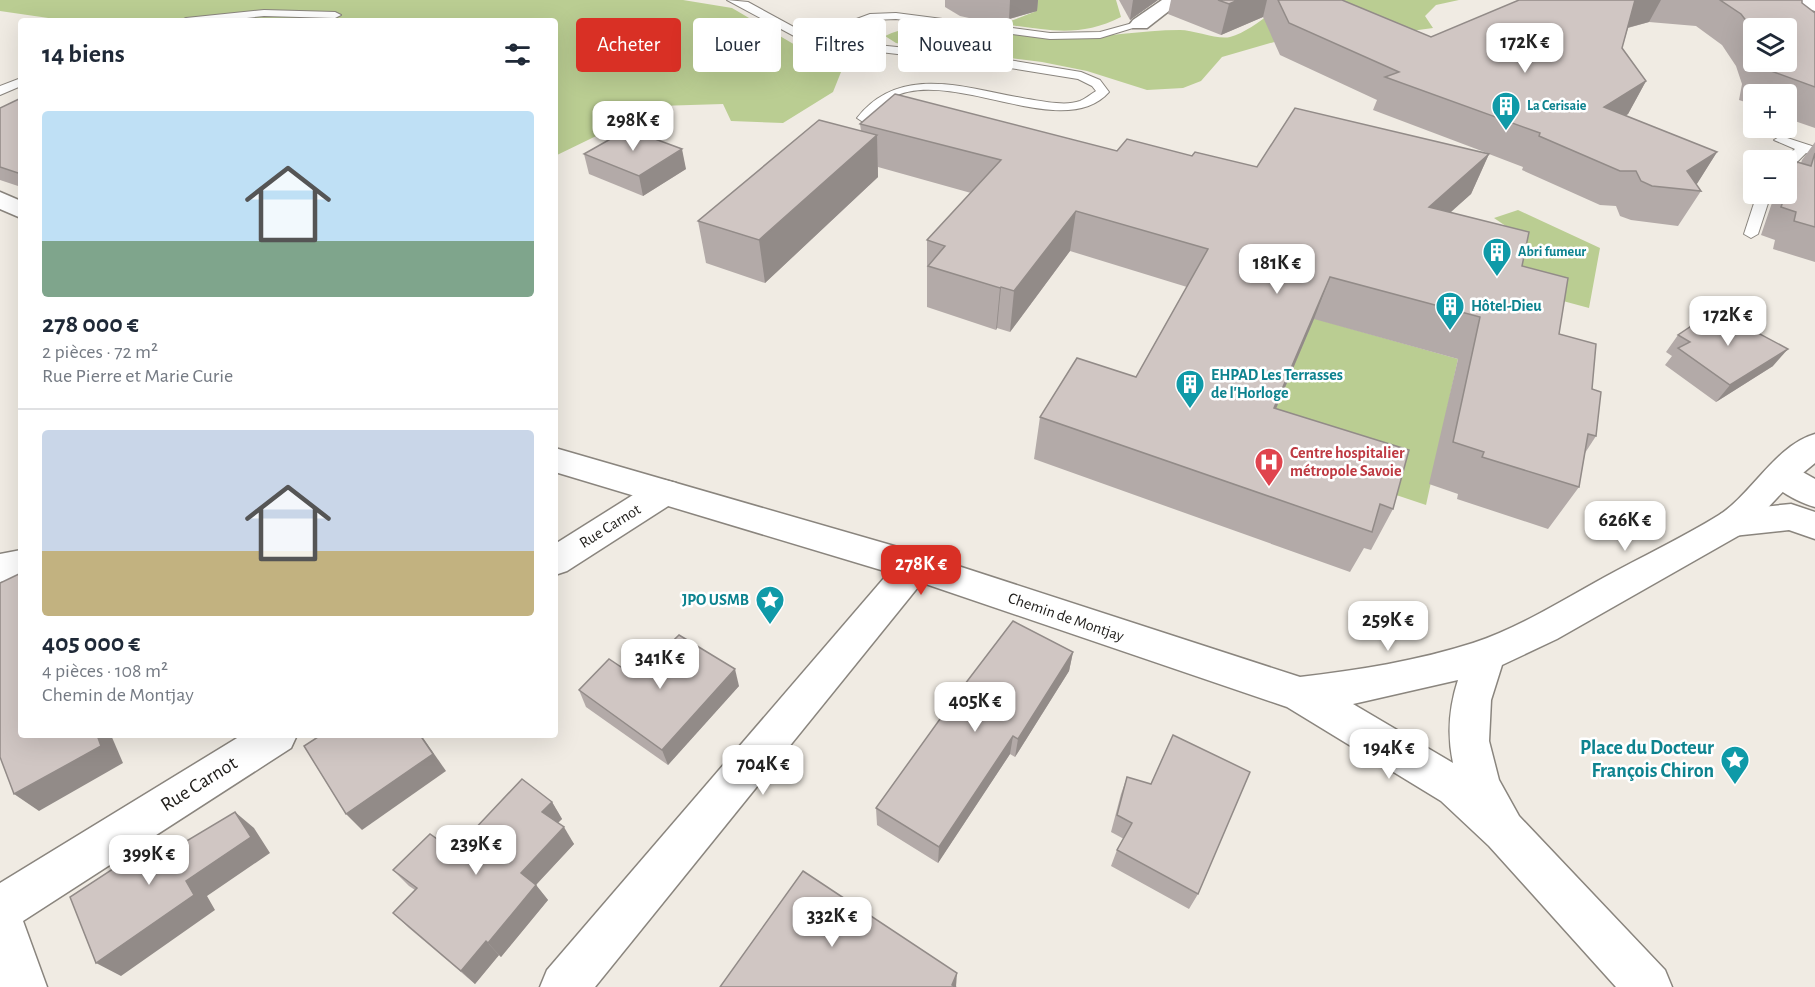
<!DOCTYPE html>
<html lang="fr">
<meta charset="utf-8">
<style>
body{margin:0;font-family:"Alegreya Sans",sans-serif;background:#f6f6f7;color:#1f2937;height:100vh;display:flex;flex-direction:column;font-size:22px;white-space:nowrap}
*{box-sizing:border-box;margin:0}
p{font-size:20px;color:#747a83}
.icon{flex:none;width:33px;height:33px;fill:none;stroke:currentColor;stroke-width:2;stroke-linecap:round;stroke-linejoin:round}
.map{position:relative;flex:1;overflow:hidden}
.panel{position:absolute;left:18px;top:18px;width:540px;height:720px;display:flex;flex-direction:column;background:#fff;border-radius:6px;box-shadow:0 6px 24px #0002}
.panel>*{flex:none}
.banner{position:absolute;left:576px;top:18px;width:570px;height:54px;display:flex;gap:12px}
.tools{position:absolute;left:1743px;top:18px;display:grid;gap:12px}
.tools a{display:grid;place-items:center;width:54px;height:54px;border-radius:6px;background:#fff;box-shadow:0 6px 24px #0002;font-size:30px}
.price{position:absolute;translate:-50% -51px;padding:0 14px;border-radius:12px;background:#fff;color:#222;font-size:20px;line-height:39px;filter:drop-shadow(0 2px 3px #0008)}
.price::after{content:'';position:absolute;left:50%;top:36px;width:18px;height:14px;margin-left:-9px;background:inherit;clip-path:polygon(0 0,100% 0,50% 100%)}
.price.current{background:#d93025;color:#fff}
ul{padding:0;list-style:none}
li{display:grid;align-content:center;gap:12px;height:318px;padding:0 24px}
li+li{border-top:2px solid #e0e1e3}
li span{display:grid;place-items:center;height:186px;border-radius:6px;color:#555}
li>.icon{margin-inline-start:auto}
span .icon{width:108px;height:108px;fill:#fffc;stroke-width:1}
li b{font-size:26px}
h2{display:flex;justify-content:space-between;align-items:center;height:72px;padding:0 24px;font-size:26px}
.chip{padding:0 21px;border-radius:6px;background:#fff;box-shadow:0 6px 24px #0002;font-size:21px;line-height:54px}
.chip.current{background:#d93025;color:#fff}
.map>svg:first-child{display:block}
.green{fill:#bacd92}
.lines{fill:none;stroke-linecap:round;stroke-linejoin:round}
.service-casing{stroke:#8a857e;stroke-width:2}
.minor-casing{stroke:#8a857e;stroke-width:3}
.tertiary-casing{stroke:#8a857e;stroke-width:3}
.service{fill:#fff;fill-rule:evenodd}
.minor{fill:#fff;fill-rule:evenodd}
.tertiary{fill:#fff;fill-rule:evenodd}
.wall{fill:#b3aaa8;fill-rule:evenodd}
.shaded-wall{fill:#928b88}
.building{fill:#d0c6c3;stroke:#928b88;stroke-width:1.5}
.labels{text-anchor:middle;dominant-baseline:central;stroke-width:5;stroke-linejoin:round;paint-order:stroke}
.far-culture-label{font-size:14px;font-weight:bold;fill:#0d838f;stroke:#fff;text-anchor:start}
.culture-label{font-size:16px;font-weight:bold;fill:#0d838f;stroke:#fff;text-anchor:start}
.health-label{font-size:16px;font-weight:bold;fill:#be3a42;stroke:#fff;text-anchor:start}
.street-label{font-size:16px;fill:#22201d;stroke:#fff}
.near-culture-label{font-size:20px;font-weight:bold;fill:#0d838f;stroke:#fff;text-anchor:end}
.near-street-label{font-size:20px;fill:#22201d;stroke:#fff}
</style>
<div class="map">
<svg width="1815" height="987" viewBox="0 0 1815 987">
<rect width="100%" height="100%" fill="#f0ebe3"/>
<g class="green">
<polygon points="0,0 683,0 732,8 841,72 833,92 783,123 731,121 723,104 658,106 555,156 555,21 69,21 0,11"/>
<path d="M1035 0H1116L1121 17C1080 38 1047 30 1003 24L1034 12Z"/>
<path d="M1287 0H1459L1436 5 1425 16 1433 28 1411 31 1326 27 1222 57 1201 81 1183 88 1147 90 1087 71 1042 62 911 46 896 43 885 36C932 14 989 30 1038 36 1089 42 1131 30 1180 30 1194 30 1218 40 1230 37 1250 31 1271 13 1287 0Z"/>
<polygon points="1518,210 1600,248 1589,308 1488,281 1522,237 1494,218"/>
<polygon points="1313,318 1458,359 1426,505 1259,449"/>
</g>
<g class="lines">
<g class="service-casing">
<g id="service">
<path d="M727 0 748 2 801 31 831 35 835 27 870 14 896 13 1050 33 1100 32 1140 21 1146 24 1100 38 1050 39 896 19 872 20 844 31 841 38 848 42 985 56 1081 72 1100 80 1109 92C1063 144 950 65 891 98 882 103 875 114 868 121L863 122 857 118C902 60 973 91 1034 100 1048 102 1066 106 1080 101 1085 99 1091 94 1096 91L1092 86 1078 79 985 64 845 48 832 42 794 36Z"/>
<polygon points="264,10 335,12 341,15 335,18 264,16 219,21 180,21 186,18"/>
<polygon points="21,78 21,86 0,95 0,86"/>
<polygon points="1781,136 1815,147 1815,156 1806,153 1791,168 1786,169 1786,160 1783,160 1795,149 1774,140"/>
<polygon points="1757,194 1771,194 1758,234 1751,238 1744,234"/>
</g>
</g>
<g class="minor-casing">
<g id="minor">
<polygon points="1162,0 1183,0 1147,28 1133,28 1130,24 1133,20"/>
<path d="M1781 462 1792 466 1815 479V507C1798 502 1774 490 1765 474L1770 466Z"/>
<polygon points="664,480 676,483 680,492 676,501 567,571 555,575 555,544 652,483"/>
<polygon points="1791,504 1815,512 1815,539 1789,530 1733,536 1721,532 1716,523 1721,514 1733,510"/>
<polygon points="21,550 21,578 0,582 0,554"/>
<polygon points="915,552 927,556 933,566 927,576 595,987 540,987 547,970 903,556"/>
<polygon points="242,735 297,735 291,748 23,921 47,987 0,987 0,883"/>
</g>
</g>
<g class="tertiary-casing">
<g id="tertiary">
<polygon points="1798,0 1815,0 1815,11 1808,9"/>
<polygon points="0,192 21,201 21,218 0,209"/>
<path d="M1815 434V463L1792 482 1745 532 1557 639 1502 665 1491 700 1489 741 1499 780 1519 816 1665 970 1672 987H1616L1489 846 1441 801 1287 707 911 579 555 472V448L915 552 1300 677C1358 670 1417 661 1473 643 1519 628 1561 601 1603 578 1641 557 1682 538 1719 515 1751 495 1776 445 1815 434ZM1458 680C1449 708 1447 734 1453 763L1353 704Z"/>
</g>
</g>
<use href="#service" class="service"/>
<use href="#minor" class="minor"/>
<use href="#tertiary" class="tertiary"/>
</g>
<g class="wall">
<polygon points="945,0 1038,0 1037,11 1009,19 978,20 960,16 945,7"/>
<polygon points="1119,0 1158,0 1130,20"/>
<path d="M1171 0H1342L1431 37 1519 0H1802V3L1815 13V128L1786 118V94H1754V105L1739 100 1742 84 1736 66 1722 45 1696 26 1649 22 1628 28 1622 48 1646 81 1628 114 1625 116 1717 152 1696 185 1701 191 1678 226 1631 220 1620 216 1616 206 1600 205 1522 170 1523 167 1489 154 1471 194 1450 212 1522 266 1559 334 1592 389 1596 436 1585 453 1579 487 1548 529 1457 499 1458 494 1429 484 1458 359 1314 319 1276 408 1393 509 1371 550 1364 548 1350 572 1034 459 1040 417 1136 377 1187 287 1070 251 1010 332 997 328 996 330 927 307V240L971 193 878 167V177L765 283 706 263 698 221 861 131 860 124 1117 151 1192 156 1257 167 1487 153 1373 110 1377 100 1280 55 1263 17 1221 35 1168 14ZM1754 28 1786 62H1754Z"/>
<polygon points="21,98 21,187 0,180 0,108"/>
<polygon points="1815,142 1815,262 1773,249 1775,240 1761,235 1775,194 1786,194 1786,176 1797,162 1801,163 1802,160"/>
<polygon points="584,154 686,169 643,196 589,174"/>
<polygon points="1678,335 1773,366 1716,402 1665,365 1672,356 1666,352"/>
<polygon points="1073,652 1069,671 1015,757 1010,754 938,863 877,825 876,808 952,704 952,701"/>
<polygon points="636,677 739,686 668,765 586,707 579,690"/>
<polygon points="1127,777 1198,894 1189,909 1111,866 1117,850 1124,839 1111,832 1121,794"/>
<polygon points="552,802 562,819 558,823 574,844 536,885 548,900 501,957 499,955 475,984 409,928 393,913 415,890 409,886 393,870 454,851"/>
</g>
<g class="shaded-wall">
<polygon points="1010,0 1038,0 1037,11 1009,19"/>
<polygon points="1133,0 1158,0 1130,20"/>
<polygon points="1238,0 1267,0 1263,17 1221,35 1229,4"/>
<polygon points="1635,0 1661,0 1649,22 1619,30"/>
<polygon points="1646,81 1628,114 1586,141 1604,107"/>
<polygon points="877,135 878,177 765,283 759,240"/>
<polygon points="682,149 686,169 643,196 639,176"/>
<polygon points="1717,152 1695,187 1687,171"/>
<polygon points="1489,154 1471,194 1411,248 1429,207"/>
<polygon points="1076,211 1070,251 1010,332 1014,291"/>
<polygon points="1330,277 1314,319 1259,449 1274,408"/>
<polygon points="1001,287 997,328 996,330 1000,288"/>
<polygon points="1788,349 1773,366 1716,402 1730,385"/>
<polygon points="1073,652 1069,671 1015,757 1018,739"/>
<polygon points="735,669 739,686 668,765 662,750"/>
<polygon points="97,735 111,735 123,763 39,811 14,794"/>
<polygon points="420,735 421,735 446,771 362,830 346,814"/>
<polygon points="1013,736 1010,754 938,863 939,847"/>
<polygon points="552,802 562,819 552,828 542,812"/>
<polygon points="235,812 254,828 270,853 207,896 215,910 121,976 96,963"/>
<polygon points="564,827 574,844 532,889 521,873"/>
<polygon points="163,836 185,852 170,851"/>
<polygon points="536,885 548,900 501,957 488,943"/>
<polygon points="486,941 499,955 475,984 461,971"/>
<polygon points="957,973 956,987 952,985"/>
</g>
<g class="building">
<polygon points="1218,0 1238,0 1229,4"/>
<polygon points="1278,0 1342,0 1431,37 1519,0 1635,0 1622,48 1646,81 1604,107 1717,152 1687,171 1701,191 1652,186 1641,181 1636,171 1620,171 1539,136 1540,133 1385,77 1399,72 1289,23"/>
<polygon points="1720,0 1802,0 1802,3 1815,13 1815,87 1760,67 1761,62 1786,62 1786,28 1754,28 1754,31 1741,14"/>
<polygon points="895,94 1117,151 1127,139 1192,156 1195,152 1257,167 1295,108 1489,154 1429,207 1529,232 1522,266 1568,278 1559,334 1596,344 1592,389 1601,392 1596,436 1588,434 1579,487 1482,457 1484,452 1453,442 1480,317 1330,277 1274,408 1409,450 1393,509 1380,504 1372,532 1040,417 1077,358 1136,377 1208,249 1076,211 1014,291 1001,287 1000,288 928,266 945,246 927,240 1001,160 860,124"/>
<polygon points="21,98 21,174 0,167 0,108"/>
<polygon points="819,120 877,135 759,240 698,221"/>
<polygon points="628,129 682,149 639,176 584,154"/>
<polygon points="1815,153 1815,227 1794,221 1796,212 1781,207 1797,162 1811,166"/>
<polygon points="1715,310 1788,349 1730,385 1678,348 1690,342 1678,335"/>
<polygon points="21,573 21,735 97,735 101,746 14,794 0,757 0,583"/>
<polygon points="1013,621 1073,652 1018,739 1013,736 939,847 876,808 953,701 952,701"/>
<polygon points="679,635 735,669 662,750 579,690 609,659 636,677"/>
<polygon points="321,735 420,735 433,754 346,814 304,746"/>
<polygon points="1173,735 1250,772 1198,894 1117,850 1132,823 1117,815 1127,777 1151,784"/>
<polygon points="522,779 552,802 542,812 564,827 521,873 536,885 488,943 486,941 461,971 393,913 417,888 393,870 430,834 454,851"/>
<polygon points="235,812 251,837 186,881 194,895 96,963 70,897 163,836 170,851"/>
<polygon points="803,871 957,973 952,985 956,987 720,987"/>
</g>
<defs>
<g id="building-pin" transform="scale(1.5)"><path d="M0 17L-7.5 6A9.5 9.5 0 1 1 7.5 6Z" fill="#0f9aa8" stroke="#fff"/><path d="M-4-6H4V6H1V3H-1V6H-4ZM-2.5-4.3h1.7v1.8h-1.7ZM.8-4.3h1.7v1.8H.8ZM-2.5-1h1.7V.8h-1.7ZM.8-1h1.7V.8H.8Z" fill="#fff"/></g>
<g id="hospital-pin" transform="scale(1.5)"><path d="M0 17L-7.5 6A9.5 9.5 0 1 1 7.5 6Z" fill="#e0444e" stroke="#fff"/><path d="M-5-5h3v3.5h4V-5h3V5h-3V1.5h-4V5h-3Z" fill="#fff"/></g>
<g id="sight-pin" transform="scale(1.5)"><path d="M0 17L-7.5 6A9.5 9.5 0 1 1 7.5 6Z" fill="#0f9aa8" stroke="#fff"/><path d="M0-6L1.8-2.2L6-1.7L2.9 1.2L3.7 5.4L0 3.3L-3.7 5.4L-2.9 1.2L-6-1.7L-1.8-2.2Z" fill="#fff"/></g>
</defs>
<g fill-rule="evenodd">
<use href="#building-pin" x="1506" y="106"/>
<use href="#building-pin" x="1497" y="252"/>
<use href="#building-pin" x="1450" y="306"/>
<use href="#building-pin" x="1190" y="384"/>
<use href="#hospital-pin" x="1269" y="462"/>
<use href="#sight-pin" x="770" y="600"/>
<use href="#sight-pin" x="1735" y="760"/>
</g>
<g class="labels">
<g class="far-culture-label">
<text x="1527" y="106">La Cerisaie</text>
<text x="1518" y="252">Abri fumeur</text>
</g>
<g class="culture-label">
<text x="1471" y="306">Hôtel-Dieu</text>
<text x="1211" y="375">EHPAD Les Terrasses<tspan x="1211" dy="18">de l'Horloge</tspan></text>
<text x="749" y="600" text-anchor="end">JPO USMB</text>
</g>
<g class="health-label">
<text x="1290" y="453">Centre hospitalier<tspan x="1290" dy="18">métropole Savoie</tspan></text>
</g>
<g class="street-label">
<text transform="translate(610 526) rotate(-32)">Rue Carnot</text>
<text transform="translate(1066 617) rotate(19)">Chemin de Montjay</text>
</g>
<g class="near-culture-label">
<text x="1714" y="748">Place du Docteur<tspan x="1714" dy="23">François Chiron</tspan></text>
</g>
<g class="near-street-label">
<text transform="translate(199 784) rotate(-32)">Rue Carnot</text>
</g>
</g>
</svg>
<div class="tools">
<a><svg class="icon" aria-label="layers" viewBox="0 0 24 24"><path d="M12 4l9 5-9 5-9-5zM3 14l9 5 9-5"/></svg></a>
<a>+</a>
<a>−</a>
</div>
<b class="price" style="left:1525px;top:74px">172K €</b>
<b class="price" style="left:633px;top:152px">298K €</b>
<b class="price" style="left:1277px;top:295px">181K €</b>
<b class="price" style="left:1728px;top:347px">172K €</b>
<b class="price" style="left:1625px;top:552px">626K €</b>
<b class="price current" style="left:921px;top:596px">278K €</b>
<b class="price" style="left:1388px;top:652px">259K €</b>
<b class="price" style="left:660px;top:690px">341K €</b>
<b class="price" style="left:975px;top:733px">405K €</b>
<b class="price" style="left:1389px;top:780px">194K €</b>
<b class="price" style="left:763px;top:796px">704K €</b>
<b class="price" style="left:476px;top:876px">239K €</b>
<b class="price" style="left:149px;top:886px">399K €</b>
<b class="price" style="left:832px;top:948px">332K €</b>
<div class="banner">
<a class="chip current">Acheter</a>
<a class="chip">Louer</a>
<a class="chip">Filtres</a>
<a class="chip">Nouveau</a>
</div>
<section class="panel">
<h2>14 biens<svg class="icon" aria-label="filters" viewBox="0 0 24 24"><path d="M4 7h16M4 17h16"/><circle cx="9" cy="7" r="2"/><circle cx="15" cy="17" r="2"/></svg></h2>
<ul>
<li><span style="background:linear-gradient(#bfe0f5 70%,#7fa58c 0)"><svg class="icon" aria-label="home" viewBox="0 0 24 24"><path d="M3 11l9-7 9 7M6 9v11h12V9"/></svg></span><div><b>278 000 €</b><p>2 pièces · 72 m²</p><p>Rue Pierre et Marie Curie</p></div></li>
<li><span style="background:linear-gradient(#c9d6e8 65%,#c2b280 0)"><svg class="icon" aria-label="home" viewBox="0 0 24 24"><path d="M3 11l9-7 9 7M6 9v11h12V9"/></svg></span><div><b>405 000 €</b><p>4 pièces · 108 m²</p><p>Chemin de Montjay</p></div></li>
</ul>
</section>
</div>
